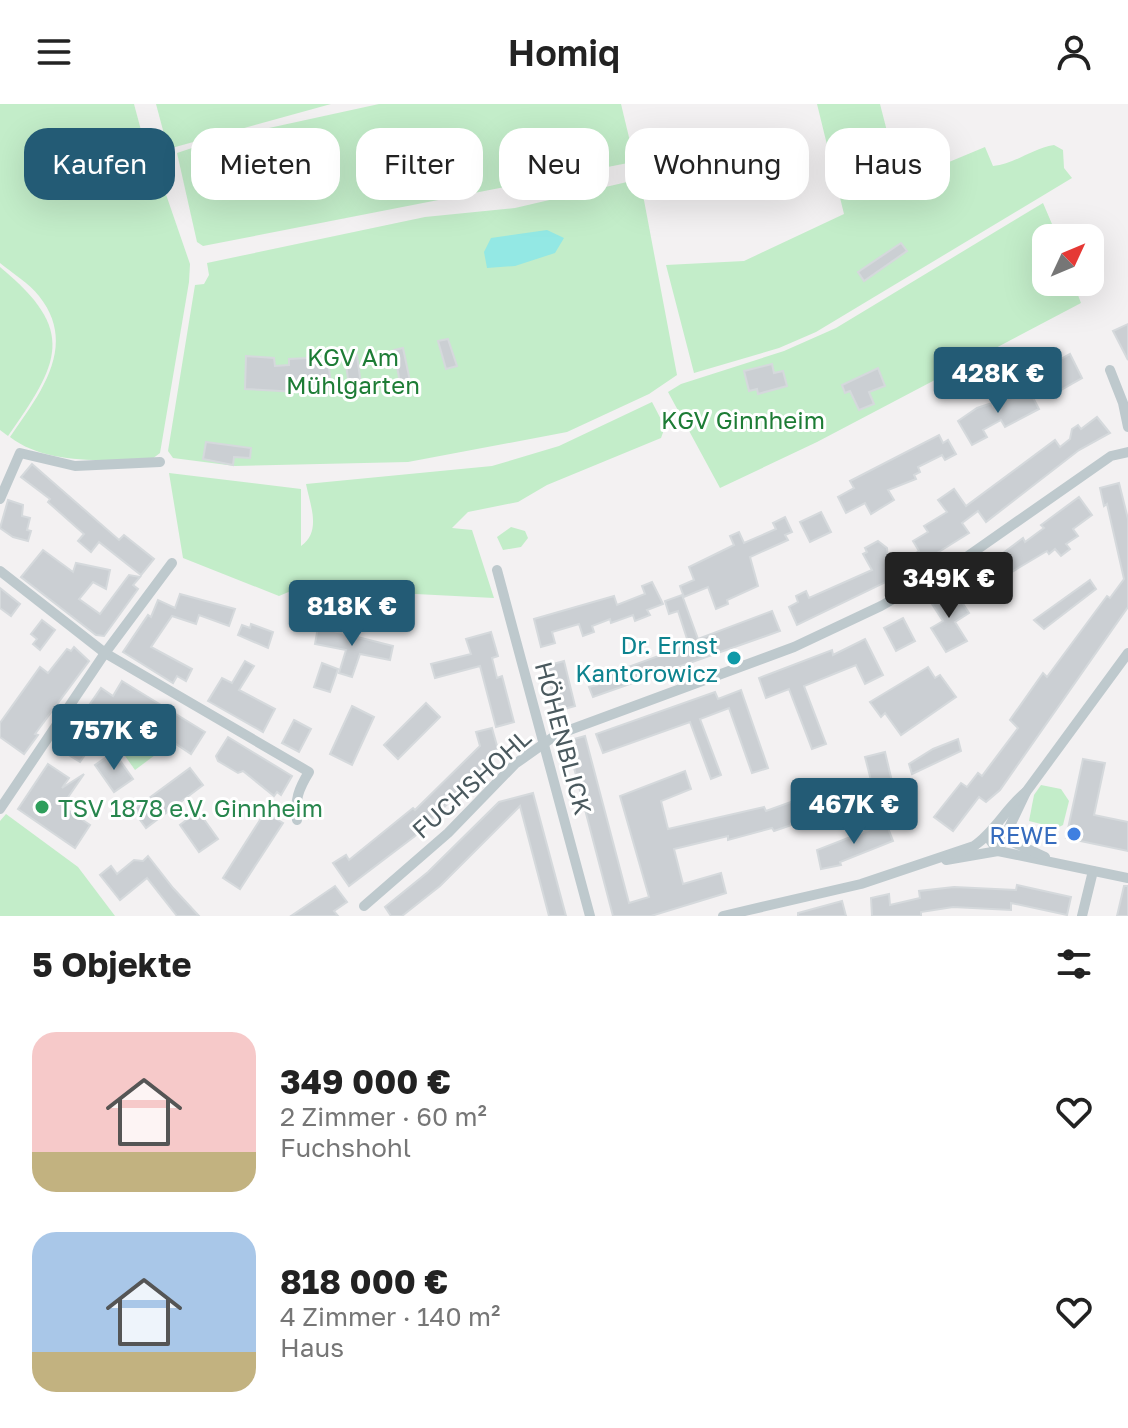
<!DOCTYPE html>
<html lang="de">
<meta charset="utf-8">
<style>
body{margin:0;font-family:"Golos Text",sans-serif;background:#f2f2f2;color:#222;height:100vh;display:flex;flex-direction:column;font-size:30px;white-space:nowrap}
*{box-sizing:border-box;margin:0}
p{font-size:26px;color:#767676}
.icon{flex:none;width:44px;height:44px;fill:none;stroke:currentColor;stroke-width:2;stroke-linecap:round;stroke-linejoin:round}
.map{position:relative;height:812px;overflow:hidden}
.drawer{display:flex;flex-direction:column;background:#fff;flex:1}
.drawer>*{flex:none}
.top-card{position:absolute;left:24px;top:24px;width:1080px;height:72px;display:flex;gap:16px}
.needle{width:52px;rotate:46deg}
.controls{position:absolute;left:1032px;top:120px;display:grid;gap:16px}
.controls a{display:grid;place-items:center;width:72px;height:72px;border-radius:16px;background:#fff;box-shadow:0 8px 32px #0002;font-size:40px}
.price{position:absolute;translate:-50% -68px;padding:0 18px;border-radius:8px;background:#235b75;color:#fff;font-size:26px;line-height:52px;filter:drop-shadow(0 2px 4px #0008)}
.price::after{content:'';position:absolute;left:50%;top:48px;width:24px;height:18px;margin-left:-12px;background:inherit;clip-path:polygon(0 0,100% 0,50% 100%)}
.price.selected{background:#222;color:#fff}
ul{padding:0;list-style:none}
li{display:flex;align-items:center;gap:24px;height:200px;padding:0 32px}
li span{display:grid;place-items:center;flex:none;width:224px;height:160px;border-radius:24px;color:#555}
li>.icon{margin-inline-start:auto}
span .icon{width:96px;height:96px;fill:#fffc;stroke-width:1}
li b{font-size:34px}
h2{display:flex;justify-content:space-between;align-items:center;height:96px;padding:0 32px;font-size:34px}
.tag{padding:0 28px;border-radius:24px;background:#fff;box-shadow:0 8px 32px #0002;font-size:28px;line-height:72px}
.tag.selected{background:#235b75;color:#fff}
header{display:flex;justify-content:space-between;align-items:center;height:104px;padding:0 32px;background:#fff;font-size:36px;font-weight:600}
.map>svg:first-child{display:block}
.green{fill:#c3edc9}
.water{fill:#93e8e4}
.building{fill:#cbcfd3;stroke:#d5d9dc;stroke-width:2}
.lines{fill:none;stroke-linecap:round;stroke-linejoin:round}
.street{stroke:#bec9cd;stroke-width:10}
.culture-dot{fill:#0f9aa8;stroke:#fff;stroke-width:3}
.leisure-dot{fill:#2e9e5b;stroke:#fff;stroke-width:3}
.shop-dot{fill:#3f7fe0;stroke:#fff;stroke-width:3}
.labels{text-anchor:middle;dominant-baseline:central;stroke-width:6;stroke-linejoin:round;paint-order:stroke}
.park-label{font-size:24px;fill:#1d7c35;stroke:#fff}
.culture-label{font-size:24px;fill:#0d838f;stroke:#fff;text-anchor:end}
.street-label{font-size:24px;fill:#4a595e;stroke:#fff}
.leisure-label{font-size:24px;fill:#27864d;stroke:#fff;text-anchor:start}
.shop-label{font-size:24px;fill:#366cbe;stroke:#fff;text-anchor:end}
</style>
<header><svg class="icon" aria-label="menu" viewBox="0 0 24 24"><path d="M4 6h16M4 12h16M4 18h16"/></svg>Homiq<svg class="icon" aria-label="person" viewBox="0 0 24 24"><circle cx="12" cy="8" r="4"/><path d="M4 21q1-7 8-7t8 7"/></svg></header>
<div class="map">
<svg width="1128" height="812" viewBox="0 0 1128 812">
<rect width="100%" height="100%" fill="#f3f1f2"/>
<g class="green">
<path d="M0 0H134L153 71 54 87 55 92 161 76 190 160 189 178 160 349 152 355C110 356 47 362 10 333 39 291 79 242 39 192 29 179 12 169 0 159Z"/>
<polygon points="156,0 331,0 168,45"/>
<polygon points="379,0 621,0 633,50 628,59 203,142 197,138 177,49 219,35"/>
<path d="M817 0H880L899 74 913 73 985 43 993 62C1015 60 1031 45 1054 41L1063 46 1064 64 1072 74 816 228 779 244 694 269 666 161 744 157 844 110Z"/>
<polygon points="640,75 677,271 649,290 567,328 408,358 235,362 173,354 168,347 195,181 204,180 209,171 207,159 425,113 515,104"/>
<polygon points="1043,99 1058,134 1046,134 1046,178 1073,178 1081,199 817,338 720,384 668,288 681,280 784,247 836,224"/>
<path d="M0 163C78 227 59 259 8 332L0 326Z"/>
<path d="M652 298 665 323 661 334 547 381 518 398 468 408 452 424 472 426 494 494 298 484 279 492 183 454 169 369 301 385V442C322 427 310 401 306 380L492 362 559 342Z"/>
<polygon points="511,423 525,427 528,434 521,443 503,446 497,433"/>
<polygon points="136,633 159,648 135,666 118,642"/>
<polygon points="1041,681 1061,685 1069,697 1063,721 1057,724 1029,717 1034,691"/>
<polygon points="6,710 78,763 115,812 0,812 0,717"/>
</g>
<polygon class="water" points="547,126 564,134 555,149 515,162 487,164 484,148 491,134"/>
<g class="building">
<polygon points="901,139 907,147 864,177 858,168"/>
<polygon points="1128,220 1128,256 1113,227"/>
<polygon points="448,235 457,262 446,265 438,237"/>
<polygon points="403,244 410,277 400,279 394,246"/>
<polygon points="1070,250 1082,274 1059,287 1054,277 1059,275 1052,260"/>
<polygon points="357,251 361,281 349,283 345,252"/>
<polygon points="246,252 274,254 275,262 289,261 289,255 328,253 331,284 298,288 245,285"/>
<polygon points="772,260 774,269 783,267 787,282 758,290 757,285 749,287 744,267"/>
<polygon points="878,264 885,282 869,288 874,300 859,306 850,287 845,289 842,281"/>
<polygon points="1028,284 1039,305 1005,323 1001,316 983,326 987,333 972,341 958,317 977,304 992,299 993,302"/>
<polygon points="1097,313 1110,329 1079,346 986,418 978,407 962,419 969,429 908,467 902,457 919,447 913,437 928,428 924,422 947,408 938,396 954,385 966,402 1055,336 1060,343 1070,335 1072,325 1078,321 1081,325"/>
<polygon points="939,331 943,339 948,336 956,350 945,356 942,351 918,363 920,368 914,371 916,375 888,386 894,396 871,410 865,399 846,409 838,393 854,384 850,377"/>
<polygon points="206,338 251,344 250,354 234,353 233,361 203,355"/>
<polygon points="32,360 119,436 124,431 154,455 141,471 99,438 91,448 78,437 84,430 48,398 50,395 21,373"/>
<polygon points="1119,379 1128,415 1128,503 1000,686 986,698 979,693 953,727 934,713 961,679 967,683 978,669 982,672 1018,624 1010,616 1043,569 1047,573 1107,492 1110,494 1124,475 1107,400 1104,402 1100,384"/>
<polygon points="1079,393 1092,411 1073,425 1078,432 1066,440 1070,445 1061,452 1055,445 1049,450 1047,447 978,488 970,474 1023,434 1025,438 1044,424 1041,421"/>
<polygon points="8,396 23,401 22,412 30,414 27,426 31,427 28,437 13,433 0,424"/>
<polygon points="821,408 831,428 810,438 800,418"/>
<polygon points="785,413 792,428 785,431 788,436 750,453 758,482 727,496 728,500 716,505 708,483 684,493 680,482 694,476 689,463 734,441 730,432 739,428 744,439 776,425 773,419"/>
<polygon points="878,437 887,444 890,476 797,521 789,503 798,498 796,492 806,487 809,494 872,466 863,450 867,448 865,444"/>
<polygon points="43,446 73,468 76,459 110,466 106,485 93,478 79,495 100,510 129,471 140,473 133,481 138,485 104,532 96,531 21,473"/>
<polygon points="1090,476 1096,485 1044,525 1034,516"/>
<polygon points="652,478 663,500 647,506 650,511 635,517 633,511 611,519 610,515 592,522 594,528 583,532 579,520 552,528 555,539 541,543 534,515 614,492 617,501 645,490 642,482"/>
<polygon points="0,484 20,500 11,512 0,504"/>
<polygon points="954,486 969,509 955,518 967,537 946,548 931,524 943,517 930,497"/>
<polygon points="180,490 235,505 229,522 199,511 196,520 172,512 151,543 192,565 186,577 177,572 173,579 123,548 148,511 151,513 158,496 175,504"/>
<polygon points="682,491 698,535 772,507 780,527 593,593 589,583 597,581 595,575 689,541 678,507 669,510 665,497"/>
<polygon points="903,514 915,537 896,547 884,524"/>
<polygon points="42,516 55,526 40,546 33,540 37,535 31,530"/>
<polygon points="251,520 273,528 268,544 238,531 242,521 250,524"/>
<polygon points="318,523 393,542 390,556 360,550 352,573 339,569 346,546 315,540"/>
<polygon points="491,528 498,552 492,554 497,574 502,572 514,618 496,623 480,562 435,574 431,560 471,550 466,535"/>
<polygon points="865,535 883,571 865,580 856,561 804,582 826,640 812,645 789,585 766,594 759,574 832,546 833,551"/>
<polygon points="74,543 89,557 35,630 38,631 24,650 0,633 0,619 40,563 48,569 67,545 71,547"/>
<polygon points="245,557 254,562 239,586 275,605 263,628 208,597 222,574 232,579"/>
<polygon points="564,557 575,602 557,607 546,562"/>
<polygon points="322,559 338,565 330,588 314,583"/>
<polygon points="928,563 935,574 940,571 956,593 901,631 885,609 881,613 870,598"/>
<polygon points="122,577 205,628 191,650 119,602 80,658 59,645 101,584 113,592"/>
<polygon points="741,586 768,664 752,669 729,604 700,615 721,671 711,675 690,618 603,649 596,630 715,588 718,595"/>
<polygon points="426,599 440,613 398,655 384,641"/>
<polygon points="352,602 374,613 352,661 330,650"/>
<polygon points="294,616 311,625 299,648 282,639"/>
<polygon points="492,624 499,649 415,732 349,782 333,759 346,751 349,756 413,704 415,706 480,642 476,628"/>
<polygon points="585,632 629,799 649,793 620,692 685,667 691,685 661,697 668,725 764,703 766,707 813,690 821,711 774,727 772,724 728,736 728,732 674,745 683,780 721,769 726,789 651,812 613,812 567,637"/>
<polygon points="228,633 292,672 281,691 277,688 274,692 243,667 238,669 218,657 216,652"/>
<polygon points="958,635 961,647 912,670 909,660 933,645"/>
<polygon points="114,648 133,675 114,688 95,661"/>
<polygon points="885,648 899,707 880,711 865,653"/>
<polygon points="1083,655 1105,659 1094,711 1128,718 1128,747 1066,734"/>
<polygon points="48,660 69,674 62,684 84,670 62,702 90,721 75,744 18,705"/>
<polygon points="190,664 203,681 146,724 133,706"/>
<polygon points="533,689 566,812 549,812 520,702 440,782 402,812 391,812 385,803 428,768 499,698"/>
<polygon points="198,707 218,735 199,748 180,721"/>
<polygon points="265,708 283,719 240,785 223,774"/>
<polygon points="886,719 893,737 840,758 841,761 821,765 817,746"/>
<polygon points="148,752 173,784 199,812 177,812 147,774 120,796 100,771 111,762 117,770 134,756 143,757"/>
<polygon points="1017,781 1071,793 1067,811 1011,799 1011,806 953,803 921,808 921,812 872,812 871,794 889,790 890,801 920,794 919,787 954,783 1016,786"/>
<polygon points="335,782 347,798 334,807 338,812 291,812"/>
<polygon points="1124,782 1128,782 1128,812 1117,812"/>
<polygon points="842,797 846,812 798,812 798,809"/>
</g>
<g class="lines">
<g class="street">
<polyline points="1110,266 1123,299 1128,323"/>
<polyline points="0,395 20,349 75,362 160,358"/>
<polyline points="497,466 590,812"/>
<path d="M0 467 105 549 309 668C299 684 294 697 297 716"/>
<polyline points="0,705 105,549 172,459"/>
<polyline points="988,733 998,747 1128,774"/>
<polyline points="1002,733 1045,753"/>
<polyline points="946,756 998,747 1026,688 1128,549"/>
<polyline points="364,802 448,729 515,660 556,631 794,543 881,502 965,454 1111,352 1128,348"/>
<path d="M723 812 861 780 974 742C995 728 1006 704 1026 688"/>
<polyline points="1082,812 1093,767"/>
</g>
</g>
<circle class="culture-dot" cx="734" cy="554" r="8"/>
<circle class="leisure-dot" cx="42" cy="703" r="8"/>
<circle class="shop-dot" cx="1074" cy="730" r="8"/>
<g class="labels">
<g class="park-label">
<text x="353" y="252">KGV Am<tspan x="353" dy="28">Mühlgarten</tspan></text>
<text x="743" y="315">KGV Ginnheim</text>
</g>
<g class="culture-label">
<text x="718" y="540">Dr. Ernst<tspan x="718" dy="28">Kantorowicz</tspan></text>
</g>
<g class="street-label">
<text transform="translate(564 634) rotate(75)">HÖHENBLICK</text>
<text transform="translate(471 679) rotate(-42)">FUCHSHOHL</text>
</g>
<g class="leisure-label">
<text x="58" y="703">TSV 1878 e.V. Ginnheim</text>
</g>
<g class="shop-label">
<text x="1058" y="730">REWE</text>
</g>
</g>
</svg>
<div class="controls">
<a><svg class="needle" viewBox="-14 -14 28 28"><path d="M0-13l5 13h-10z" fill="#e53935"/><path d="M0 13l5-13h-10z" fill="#767676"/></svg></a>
</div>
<b class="price" style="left:998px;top:311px">428K €</b>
<b class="price selected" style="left:949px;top:516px">349K €</b>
<b class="price" style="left:352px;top:544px">818K €</b>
<b class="price" style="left:114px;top:668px">757K €</b>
<b class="price" style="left:854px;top:742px">467K €</b>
<div class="top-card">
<a class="tag selected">Kaufen</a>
<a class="tag">Mieten</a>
<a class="tag">Filter</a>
<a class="tag">Neu</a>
<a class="tag">Wohnung</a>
<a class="tag">Haus</a>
</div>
</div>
<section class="drawer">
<h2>5 Objekte<svg class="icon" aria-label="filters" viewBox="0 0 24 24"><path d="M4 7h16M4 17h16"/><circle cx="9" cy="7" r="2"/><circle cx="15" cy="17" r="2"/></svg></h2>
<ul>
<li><span style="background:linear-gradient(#f6c9c9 75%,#c2b280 0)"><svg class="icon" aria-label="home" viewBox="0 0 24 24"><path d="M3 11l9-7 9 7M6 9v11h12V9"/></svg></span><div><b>349 000 €</b><p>2 Zimmer · 60 m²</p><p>Fuchshohl</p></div><svg class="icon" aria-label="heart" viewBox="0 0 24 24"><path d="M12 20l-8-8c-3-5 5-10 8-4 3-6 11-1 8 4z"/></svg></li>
<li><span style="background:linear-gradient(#a9c7e8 75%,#c2b280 0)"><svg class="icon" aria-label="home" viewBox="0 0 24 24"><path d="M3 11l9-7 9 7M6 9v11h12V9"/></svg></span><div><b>818 000 €</b><p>4 Zimmer · 140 m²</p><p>Haus</p></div><svg class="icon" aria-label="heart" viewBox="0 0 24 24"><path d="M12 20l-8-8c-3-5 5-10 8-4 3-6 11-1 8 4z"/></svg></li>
</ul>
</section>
